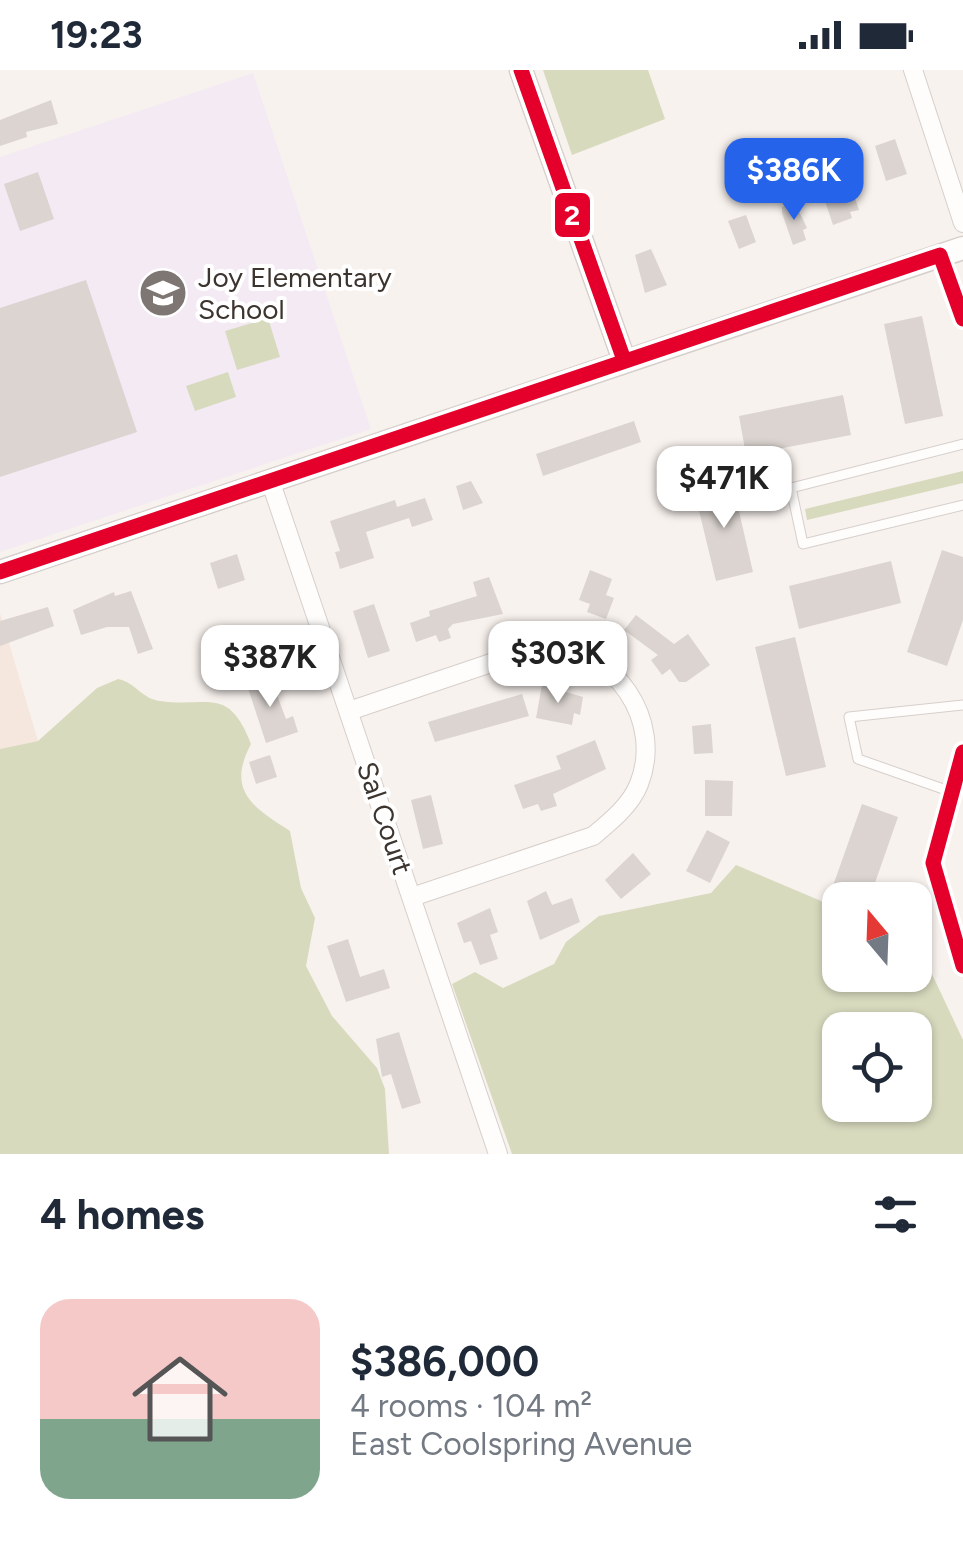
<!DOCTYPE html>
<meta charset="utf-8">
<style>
body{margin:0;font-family:Figtree,sans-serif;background:#f6f6f7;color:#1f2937;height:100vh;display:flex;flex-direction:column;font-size:38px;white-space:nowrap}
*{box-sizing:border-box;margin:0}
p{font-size:32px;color:#747a83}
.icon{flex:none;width:55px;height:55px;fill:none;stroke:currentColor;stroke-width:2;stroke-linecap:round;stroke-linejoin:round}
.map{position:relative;height:1084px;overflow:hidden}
.drawer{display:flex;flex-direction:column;background:#fff;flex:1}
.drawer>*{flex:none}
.needle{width:65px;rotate:341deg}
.buttons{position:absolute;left:822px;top:812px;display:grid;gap:20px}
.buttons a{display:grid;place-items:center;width:110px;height:110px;border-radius:20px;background:#fff;box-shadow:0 2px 8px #0004;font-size:50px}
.price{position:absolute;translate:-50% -85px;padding:0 22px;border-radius:20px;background:#fff;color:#222;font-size:32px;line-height:65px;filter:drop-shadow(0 2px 5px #0008)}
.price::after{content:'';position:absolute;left:50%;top:60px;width:30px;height:22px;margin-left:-15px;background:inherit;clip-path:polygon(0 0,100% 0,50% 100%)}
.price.selected{background:#2563eb;color:#fff}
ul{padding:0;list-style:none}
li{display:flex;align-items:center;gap:30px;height:250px;padding:0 40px}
li span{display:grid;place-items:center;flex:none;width:280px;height:200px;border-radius:30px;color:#555}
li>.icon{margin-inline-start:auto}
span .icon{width:120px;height:120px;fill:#fffc;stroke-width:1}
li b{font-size:42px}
h2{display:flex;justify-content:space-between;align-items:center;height:120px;padding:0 40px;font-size:42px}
.status{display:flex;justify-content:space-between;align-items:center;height:70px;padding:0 50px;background:#fff;direction:ltr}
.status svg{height:28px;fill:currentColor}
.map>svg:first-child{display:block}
.built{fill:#f6e7de}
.education{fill:#f3eaf4}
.green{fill:#d8dabe;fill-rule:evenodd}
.building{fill:#dbd4d0}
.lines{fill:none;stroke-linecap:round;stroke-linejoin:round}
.service-casing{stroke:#d6cfcb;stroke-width:11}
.minor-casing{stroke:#d6cfcb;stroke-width:20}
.tertiary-casing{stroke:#d6cfcb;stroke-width:25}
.service{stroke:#fefdfc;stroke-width:9}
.minor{stroke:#fefdfc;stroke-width:18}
.tertiary{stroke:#fefdfc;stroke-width:22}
.bus-1-casing{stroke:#fff;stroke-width:22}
.bus-1{stroke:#e4002b;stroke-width:15}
.labels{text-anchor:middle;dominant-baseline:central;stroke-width:8;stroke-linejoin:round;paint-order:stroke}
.poi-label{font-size:28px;fill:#3c342f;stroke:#fff;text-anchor:start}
.street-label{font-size:28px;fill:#3c342f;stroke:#fff}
.line-badge{stroke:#fff;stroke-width:4}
.badge-label{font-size:28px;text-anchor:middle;font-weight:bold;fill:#fff}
</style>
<div class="status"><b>19:23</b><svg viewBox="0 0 49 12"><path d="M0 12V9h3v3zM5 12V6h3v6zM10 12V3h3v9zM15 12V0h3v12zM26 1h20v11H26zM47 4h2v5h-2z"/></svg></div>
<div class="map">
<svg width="963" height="1084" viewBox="0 0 963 1084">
<rect width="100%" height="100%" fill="#f8f2ee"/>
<polygon class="built" points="0,543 38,671 0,679"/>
<polygon class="education" points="253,3 371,359 0,482 0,87"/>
<g class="green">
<polygon points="543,0 648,0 665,49 572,85"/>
<polygon points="268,248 280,287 237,300 225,261"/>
<polygon points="228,302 236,327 195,341 186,316"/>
<polygon points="963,401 963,413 807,450 805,439"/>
<path d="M118 609C135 612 142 629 160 631 209 638 228 615 251 674 226 721 253 737 290 761L301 818 315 848 306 896 332 946 377 998 385 1019 389 1084H0V679L38 671 97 618Z"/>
<path d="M736 795 840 839V905H915L916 870 963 970V1084H512L452 914 475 902 503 918 554 894 566 872 599 846 711 823ZM840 960H915V1035H840Z"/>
</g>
<g class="building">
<polygon points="51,30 58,54 26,62 27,67 0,76 0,50"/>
<polygon points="895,69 907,104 886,111 875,76"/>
<polygon points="38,102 54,149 20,161 4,114"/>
<polygon points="844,122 846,128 854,125 859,140 850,142 852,148 833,155 824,128"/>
<polygon points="795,133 807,158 803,160 806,170 793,175 782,143 782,137"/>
<polygon points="746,145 756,172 739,179 728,151"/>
<polygon points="651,179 667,215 645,223 635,185"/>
<polygon points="86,210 137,362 0,407 0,238"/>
<polygon points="922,246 943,346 905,354 884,254"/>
<polygon points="843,325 851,365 746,385 739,346"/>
<polygon points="634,351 641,372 543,406 536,384"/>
<polygon points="471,411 483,433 463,440 456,416"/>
<polygon points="732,411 753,502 716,511 694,420"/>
<polygon points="425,428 433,450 412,457 409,448 366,462 374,488 340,499 335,482 340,481 330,451 395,430 397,437"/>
<polygon points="942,480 963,487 963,550 947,596 907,582"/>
<polygon points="237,484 245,510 218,519 210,493"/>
<polygon points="891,491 901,533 799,559 789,516"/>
<polygon points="590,500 612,509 606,525 614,528 606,549 587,542 590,534 579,530"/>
<polygon points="489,507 503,544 453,554 448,559 451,568 439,572 436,565 416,572 410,553 430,546 429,541 477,526 473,512"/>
<polygon points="131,521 153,579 138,584 129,557 107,557 81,565 73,540 114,522 115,526"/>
<polygon points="374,534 390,581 368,588 353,541"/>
<polygon points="48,537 54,556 0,576 0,551"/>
<polygon points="636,545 674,574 688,564 710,595 686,612 679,612 670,599 662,605 651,590 658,585 624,560"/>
<polygon points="795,567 826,697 786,706 755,577"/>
<polygon points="269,604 286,649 293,646 298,662 266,673 246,612"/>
<polygon points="542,615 583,627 580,645 574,643 572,655 536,648"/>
<polygon points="522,624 529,646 435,672 428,652"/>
<polygon points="711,654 713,683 694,684 692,656"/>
<polygon points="595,670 606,699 553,724 557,736 541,741 538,734 523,739 514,715 561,699 556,686"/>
<polygon points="270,685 277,707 256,714 249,692"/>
<polygon points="705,710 733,711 732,746 705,746"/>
<polygon points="431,725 443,774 423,779 411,730"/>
<polygon points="862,734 898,747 869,830 838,830 829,827"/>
<polygon points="707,760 730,772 710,813 686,801"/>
<polygon points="633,783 651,804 621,829 605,810"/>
<polygon points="546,821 552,835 572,828 580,852 540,870 527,831"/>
<polygon points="490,838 498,862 490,865 498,889 480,895 471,871 464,873 457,853"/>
<polygon points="348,869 360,907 384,899 390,918 346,932 327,876"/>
<polygon points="399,962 421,1033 402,1039 391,1004 382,1007 376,969"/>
</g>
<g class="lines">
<g class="service-casing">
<g id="service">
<polyline points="963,374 791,418 803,474 963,435"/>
<polyline points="949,721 858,689 849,647 963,635"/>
</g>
</g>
<g class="minor-casing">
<g id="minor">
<polyline points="913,0 963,153"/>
<polyline points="940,185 963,249"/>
<polyline points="271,413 498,1084"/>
<path d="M349 641C395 625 442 610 488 594 506 588 529 577 547 577 615 578 664 651 639 714 631 735 610 752 593 766L412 827"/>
<polyline points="963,682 933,793 963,896"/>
</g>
</g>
<g class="tertiary-casing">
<g id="tertiary">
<polyline points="521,0 624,290"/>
<polyline points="0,502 963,178"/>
</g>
</g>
<use href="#service" class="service"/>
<use href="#minor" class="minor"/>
<use href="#tertiary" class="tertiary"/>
<g class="bus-1-casing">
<g id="bus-1">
<polyline points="521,0 624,290"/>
<polyline points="0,502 940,185 963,249"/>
<polyline points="963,682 933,793 963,896"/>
</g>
</g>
<use href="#bus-1" class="bus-1"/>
</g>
<defs>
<g id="school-disc" transform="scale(2.5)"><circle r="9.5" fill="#7e7672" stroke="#fff"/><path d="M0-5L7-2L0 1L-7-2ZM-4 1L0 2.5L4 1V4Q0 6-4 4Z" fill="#fff"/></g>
</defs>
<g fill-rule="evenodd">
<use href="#school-disc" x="163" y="223"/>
</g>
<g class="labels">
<g class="poi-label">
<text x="198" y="207">Joy Elementary<tspan x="198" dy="32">School</tspan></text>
</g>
<g class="street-label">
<text transform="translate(385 748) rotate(71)">Sal Court</text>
</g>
</g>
<rect class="line-badge" x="553" y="121" width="39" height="48" rx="10" fill="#e4002b"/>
<g class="badge-label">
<text x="572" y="155">2</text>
</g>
</svg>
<div class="buttons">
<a><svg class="needle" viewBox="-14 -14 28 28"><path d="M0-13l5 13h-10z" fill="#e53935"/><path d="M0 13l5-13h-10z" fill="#747a83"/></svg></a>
<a><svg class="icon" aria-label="locate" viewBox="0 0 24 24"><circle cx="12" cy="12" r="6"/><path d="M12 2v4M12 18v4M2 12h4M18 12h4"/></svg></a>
</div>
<b class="price selected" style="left:794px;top:153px">$386K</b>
<b class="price" style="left:724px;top:461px">$471K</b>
<b class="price" style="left:558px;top:636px">$303K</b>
<b class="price" style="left:270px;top:640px">$387K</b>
</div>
<section class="drawer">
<h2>4 homes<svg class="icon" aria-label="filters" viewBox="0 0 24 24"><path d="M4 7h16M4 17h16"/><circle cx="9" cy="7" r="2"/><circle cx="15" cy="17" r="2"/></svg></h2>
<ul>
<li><span style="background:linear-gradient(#f6c9c9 60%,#7fa58c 0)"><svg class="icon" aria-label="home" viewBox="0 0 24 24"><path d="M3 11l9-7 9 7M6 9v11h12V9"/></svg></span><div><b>$386,000</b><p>4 rooms · 104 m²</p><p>East Coolspring Avenue</p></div></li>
</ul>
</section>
